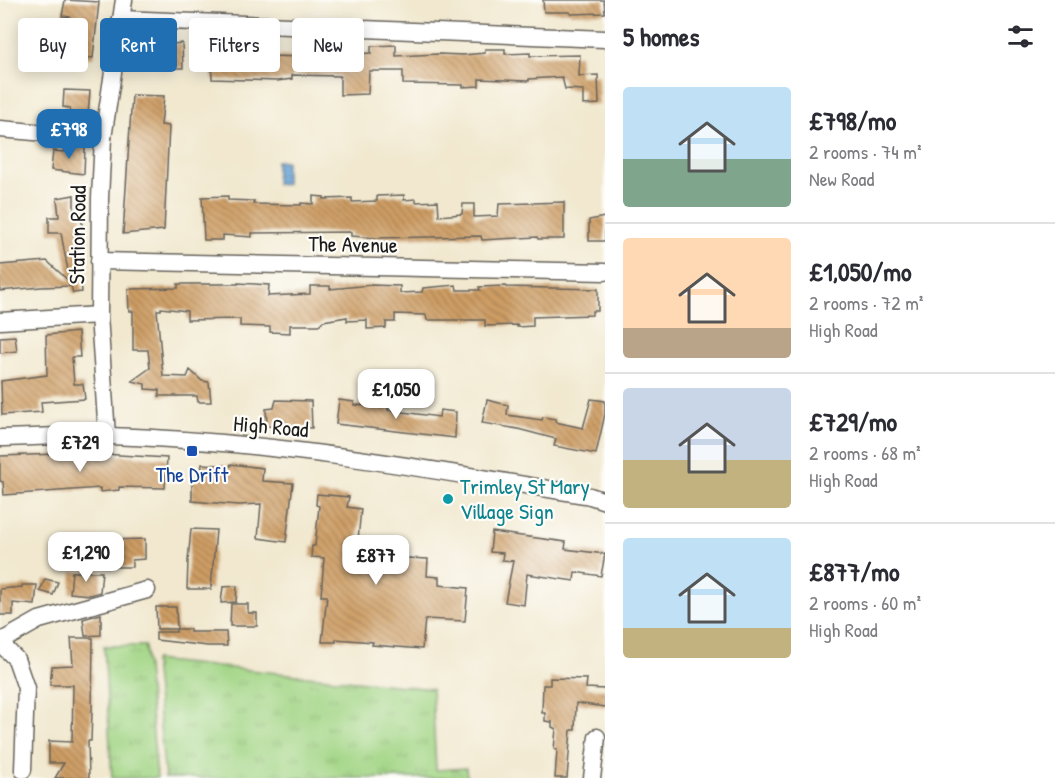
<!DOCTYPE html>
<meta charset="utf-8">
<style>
body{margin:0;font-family:"Patrick Hand",sans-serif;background:#f7f7f7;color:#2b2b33;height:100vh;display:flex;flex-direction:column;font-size:22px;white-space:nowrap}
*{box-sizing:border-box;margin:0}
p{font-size:20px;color:#7c7c81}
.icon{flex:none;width:33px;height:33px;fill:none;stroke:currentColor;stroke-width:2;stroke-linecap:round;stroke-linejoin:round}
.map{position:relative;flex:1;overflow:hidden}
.details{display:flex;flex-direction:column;background:#fff;width:450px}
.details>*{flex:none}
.banner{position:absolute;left:18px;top:18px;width:496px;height:54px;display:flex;gap:12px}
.price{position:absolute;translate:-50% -51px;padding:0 14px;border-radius:12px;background:#fff;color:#222;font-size:20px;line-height:39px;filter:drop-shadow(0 2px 3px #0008)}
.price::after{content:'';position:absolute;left:50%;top:36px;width:18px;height:14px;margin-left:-9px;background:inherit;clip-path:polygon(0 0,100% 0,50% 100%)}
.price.selected{background:#1f6fb2;color:#fff}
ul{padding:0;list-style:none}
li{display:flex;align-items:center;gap:18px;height:150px;padding:0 18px}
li+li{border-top:2px solid #e1e1e2}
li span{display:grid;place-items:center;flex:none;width:168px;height:120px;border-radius:6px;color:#555}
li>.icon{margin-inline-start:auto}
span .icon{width:72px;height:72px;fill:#fffc;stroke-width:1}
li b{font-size:26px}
h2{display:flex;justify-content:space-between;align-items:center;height:72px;padding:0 18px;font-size:26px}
.tag{padding:0 21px;border-radius:6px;background:#fff;box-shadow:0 3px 15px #0003;font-size:21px;line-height:54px}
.tag.selected{background:#1f6fb2;color:#fff}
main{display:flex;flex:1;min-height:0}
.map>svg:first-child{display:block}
.park{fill:url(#park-tufts);stroke:#5f7850;stroke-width:1.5}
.water{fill:url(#water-waves);stroke:#3e5e77;stroke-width:1.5}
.building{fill:url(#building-back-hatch)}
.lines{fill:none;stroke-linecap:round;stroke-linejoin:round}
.minor-casing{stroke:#67635b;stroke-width:19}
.minor{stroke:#fff;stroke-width:16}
.transit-dot{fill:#1a4fb4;stroke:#fdfcf7;stroke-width:2}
.culture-dot{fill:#0f9aa8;stroke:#fdfcf7;stroke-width:2}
.labels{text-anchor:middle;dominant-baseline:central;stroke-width:4.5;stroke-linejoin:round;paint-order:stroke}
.street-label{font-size:22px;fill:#1c1c1c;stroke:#fdfcf7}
.transit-label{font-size:22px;fill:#164399;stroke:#fdfcf7}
.culture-label{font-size:22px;fill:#0d838f;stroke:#fdfcf7;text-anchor:start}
</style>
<main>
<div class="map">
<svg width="605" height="778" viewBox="0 0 605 778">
<defs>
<pattern id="park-tufts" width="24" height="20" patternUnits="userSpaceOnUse" patternTransform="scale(1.5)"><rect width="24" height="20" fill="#a2d585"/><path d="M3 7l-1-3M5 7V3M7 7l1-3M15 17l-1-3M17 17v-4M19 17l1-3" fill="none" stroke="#8bb672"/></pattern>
<pattern id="water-waves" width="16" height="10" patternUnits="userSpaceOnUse" patternTransform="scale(1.5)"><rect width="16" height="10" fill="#619fd2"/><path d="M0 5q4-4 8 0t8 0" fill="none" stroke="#4f81aa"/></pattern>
<pattern id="building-back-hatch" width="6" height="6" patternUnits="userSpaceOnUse" patternTransform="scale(1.5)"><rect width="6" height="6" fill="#ce9d64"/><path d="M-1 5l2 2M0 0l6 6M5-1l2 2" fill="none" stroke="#a67f52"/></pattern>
</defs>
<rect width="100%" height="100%" fill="#fdfcf7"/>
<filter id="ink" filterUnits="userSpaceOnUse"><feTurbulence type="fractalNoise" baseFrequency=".0167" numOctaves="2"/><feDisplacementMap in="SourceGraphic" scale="12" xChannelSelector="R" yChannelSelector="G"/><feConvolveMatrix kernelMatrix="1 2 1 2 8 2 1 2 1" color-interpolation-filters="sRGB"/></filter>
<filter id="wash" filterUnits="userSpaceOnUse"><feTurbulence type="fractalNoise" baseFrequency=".008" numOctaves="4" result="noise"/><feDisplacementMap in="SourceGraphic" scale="24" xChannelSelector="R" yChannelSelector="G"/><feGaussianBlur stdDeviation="1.35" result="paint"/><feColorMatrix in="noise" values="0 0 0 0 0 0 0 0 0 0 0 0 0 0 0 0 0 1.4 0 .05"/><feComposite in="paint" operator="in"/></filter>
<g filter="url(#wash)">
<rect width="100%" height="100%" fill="#f1e8cf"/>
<g class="park">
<polygon points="104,646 145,646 157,778 112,778"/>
<polygon points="154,660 432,689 436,770 466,768 467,778 165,778"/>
</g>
<rect class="water" x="276" y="161" width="10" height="23"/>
<g id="blocks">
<g class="building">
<polygon points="65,0 99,2 93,58 67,56 70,17 62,16"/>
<polygon points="543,0 604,0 605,13 571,14 570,12 544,12"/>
<polygon points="182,43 183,68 162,68 161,45"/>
<polygon points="396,45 396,56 439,54 463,55 485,53 485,49 505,49 505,54 530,53 530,56 580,55 579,76 598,75 599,104 583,105 583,90 565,89 562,77 529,79 529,81 479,79 479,86 463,87 463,85 403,84 403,71 369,71 368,94 340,95 340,76 292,75 292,79 277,81 212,79 211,49 267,48 267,56 308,57 308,50 338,50 337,55 371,53 371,46"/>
<polygon points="64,90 90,91 88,115 69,113 70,108 63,107"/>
<polygon points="132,95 164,96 161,125 169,126 164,230 123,234"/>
<polygon points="64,146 85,147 84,174 51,170 53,151 64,152"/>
<polygon points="74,195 74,212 81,212 83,235 77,235 82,292 73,293 71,286 41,287 0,291 0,265 47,261 70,282 61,233 49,233 49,217 59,217 57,198"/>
<polygon points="404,195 404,200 416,199 416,202 438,201 439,216 462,214 463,204 474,204 474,217 498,216 499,204 564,202 564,239 538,239 537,237 482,240 481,236 378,238 351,236 351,232 252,233 252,237 223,235 223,240 204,240 202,197 228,196 228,200 254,201 253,204 301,205 301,203 313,204 313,196 324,197 324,199 352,198 352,202 377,201 377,196"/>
<polygon points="605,217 605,241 589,241 589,220"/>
<polygon points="238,283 269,285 268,296 310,294 310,286 330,286 330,289 371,285 400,286 400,293 422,292 423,288 456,285 457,290 480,290 479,287 506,286 506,287 598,289 598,311 592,311 592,315 533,317 533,326 517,327 517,325 485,326 485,320 427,320 426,315 395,314 395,322 386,322 386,328 367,329 367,320 347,321 347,317 323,321 319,325 290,325 290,333 270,332 270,327 240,326 240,319 187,320 187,311 161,308 161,310 157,310 163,376 187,377 190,370 202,381 209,382 211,402 198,402 197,396 159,396 159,390 145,389 145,384 132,381 150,368 148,350 133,350 133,311 129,311 128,289 178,288 178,284 238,284"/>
<polygon points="78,332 80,357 72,357 74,384 83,384 85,399 41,402 42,412 2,415 1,381 47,375 46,335"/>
<polygon points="15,336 17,351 0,353 0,337"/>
<polygon points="591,399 605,401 605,414 596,454 554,446 556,439 518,429 482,423 487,400 508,405 507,415 542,420 543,417 556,419 555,422 583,428"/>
<polygon points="276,400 311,401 312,428 267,426 266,409 274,408"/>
<polygon points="339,400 354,402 354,405 388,407 388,410 439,417 440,410 456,412 455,438 336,424"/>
<polygon points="87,453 167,458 165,488 119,487 119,490 100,492 100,488 4,495 3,482 0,481 0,456"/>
<polygon points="202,464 231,466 231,464 263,468 262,481 293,483 286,542 258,538 261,504 238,505 192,501 192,480 200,480"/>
<polygon points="317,494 349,497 347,507 361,509 357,550 368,550 367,558 406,561 407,558 428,559 427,576 439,577 439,585 468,588 465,621 425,619 422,649 372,645 373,642 336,639 336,642 322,642 327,596 321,596 324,558 311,557 312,546 315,546 319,506 316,505"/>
<polygon points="191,529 216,530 211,589 187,589 188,561"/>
<polygon points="492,532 566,542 565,549 605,554 601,576 575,572 574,581 527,574 524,605 505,602 513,561 502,560 503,553 490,552"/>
<polygon points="145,539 145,559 132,560 132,567 108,567 107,540"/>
<polygon points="72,572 102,572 100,592 90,595 70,593"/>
<polygon points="45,579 58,582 53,595 40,591"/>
<polygon points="22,585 37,585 35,605 13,603 13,615 0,615 0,589 22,587"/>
<polygon points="237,586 236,602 221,603 223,587"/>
<polygon points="231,604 248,604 248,613 257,613 257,626 230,626"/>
<polygon points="156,607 176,607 177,629 190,629 190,632 226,632 227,646 208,646 156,640 156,632 176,632 176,629 157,629"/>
<polygon points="101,614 101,635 85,636 83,619"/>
<polygon points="71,638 93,638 92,712 91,741 88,741 89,778 55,778 64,763 49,763 49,741 72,742 73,685 50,685 52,666 73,665"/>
<polygon points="550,678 587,679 586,688 605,689 605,707 576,703 575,730 571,730 567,778 555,778 557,750 554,749 556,729 552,727 552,722 545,721 545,713 542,713 543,685 550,685"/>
</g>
</g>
</g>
<g filter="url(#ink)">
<use href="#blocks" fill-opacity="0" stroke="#67635b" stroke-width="1.5"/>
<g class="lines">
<g class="minor-casing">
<g id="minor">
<polyline points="121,19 605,39"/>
<polyline points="0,129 103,138"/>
<polyline points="99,261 605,272"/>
<polyline points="0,321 99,315"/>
<polyline points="107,436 99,315 100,198 103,138 124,0"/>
<path d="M0 438C36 437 73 435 109 436 271 441 430 469 590 496L605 501"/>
<polyline points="0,642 39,620 147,590"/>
<polyline points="0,643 16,659 26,688 23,770"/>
<polyline points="592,778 597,737"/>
</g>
</g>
<use href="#minor" class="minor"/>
</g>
</g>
<rect class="transit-dot" x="186" y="445" width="12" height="12" rx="3"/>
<circle class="culture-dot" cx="448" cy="499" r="6"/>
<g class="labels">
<g class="street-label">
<text transform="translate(77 235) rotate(-89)">Station Road</text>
<text transform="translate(353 244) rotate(1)">The Avenue</text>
<text transform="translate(271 426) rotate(5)">High Road</text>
</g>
<g class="transit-label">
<text x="192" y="474">The Drift</text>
</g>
<g class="culture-label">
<text x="460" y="486">Trimley St Mary<tspan x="460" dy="25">Village Sign</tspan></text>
</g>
</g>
</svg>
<b class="price selected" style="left:69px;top:160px">£798</b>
<b class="price" style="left:396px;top:420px">£1,050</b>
<b class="price" style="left:80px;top:473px">£729</b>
<b class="price" style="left:86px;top:583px">£1,290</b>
<b class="price" style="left:376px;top:586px">£877</b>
<div class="banner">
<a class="tag">Buy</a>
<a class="tag selected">Rent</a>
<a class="tag">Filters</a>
<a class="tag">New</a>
</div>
</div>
<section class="details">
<h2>5 homes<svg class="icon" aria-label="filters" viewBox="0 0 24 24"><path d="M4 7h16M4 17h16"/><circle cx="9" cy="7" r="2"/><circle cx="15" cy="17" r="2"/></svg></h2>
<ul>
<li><span style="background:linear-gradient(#bfe0f5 60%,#7fa58c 0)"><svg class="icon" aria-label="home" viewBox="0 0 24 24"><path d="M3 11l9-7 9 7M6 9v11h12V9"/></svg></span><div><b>£798/mo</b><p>2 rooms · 74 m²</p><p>New Road</p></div></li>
<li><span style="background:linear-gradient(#ffd9b3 75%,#b9a48a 0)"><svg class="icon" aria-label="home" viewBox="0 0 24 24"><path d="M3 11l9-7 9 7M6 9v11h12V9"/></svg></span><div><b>£1,050/mo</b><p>2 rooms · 72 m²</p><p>High Road</p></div></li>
<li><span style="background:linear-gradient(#c9d6e8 60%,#c2b280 0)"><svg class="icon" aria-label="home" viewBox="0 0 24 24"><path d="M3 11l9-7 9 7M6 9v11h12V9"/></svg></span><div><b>£729/mo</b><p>2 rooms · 68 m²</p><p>High Road</p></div></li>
<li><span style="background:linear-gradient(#bfe0f5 75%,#c2b280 0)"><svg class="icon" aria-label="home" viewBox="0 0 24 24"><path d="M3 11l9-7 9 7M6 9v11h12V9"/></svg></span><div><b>£877/mo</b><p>2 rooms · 60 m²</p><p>High Road</p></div></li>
</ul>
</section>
</main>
